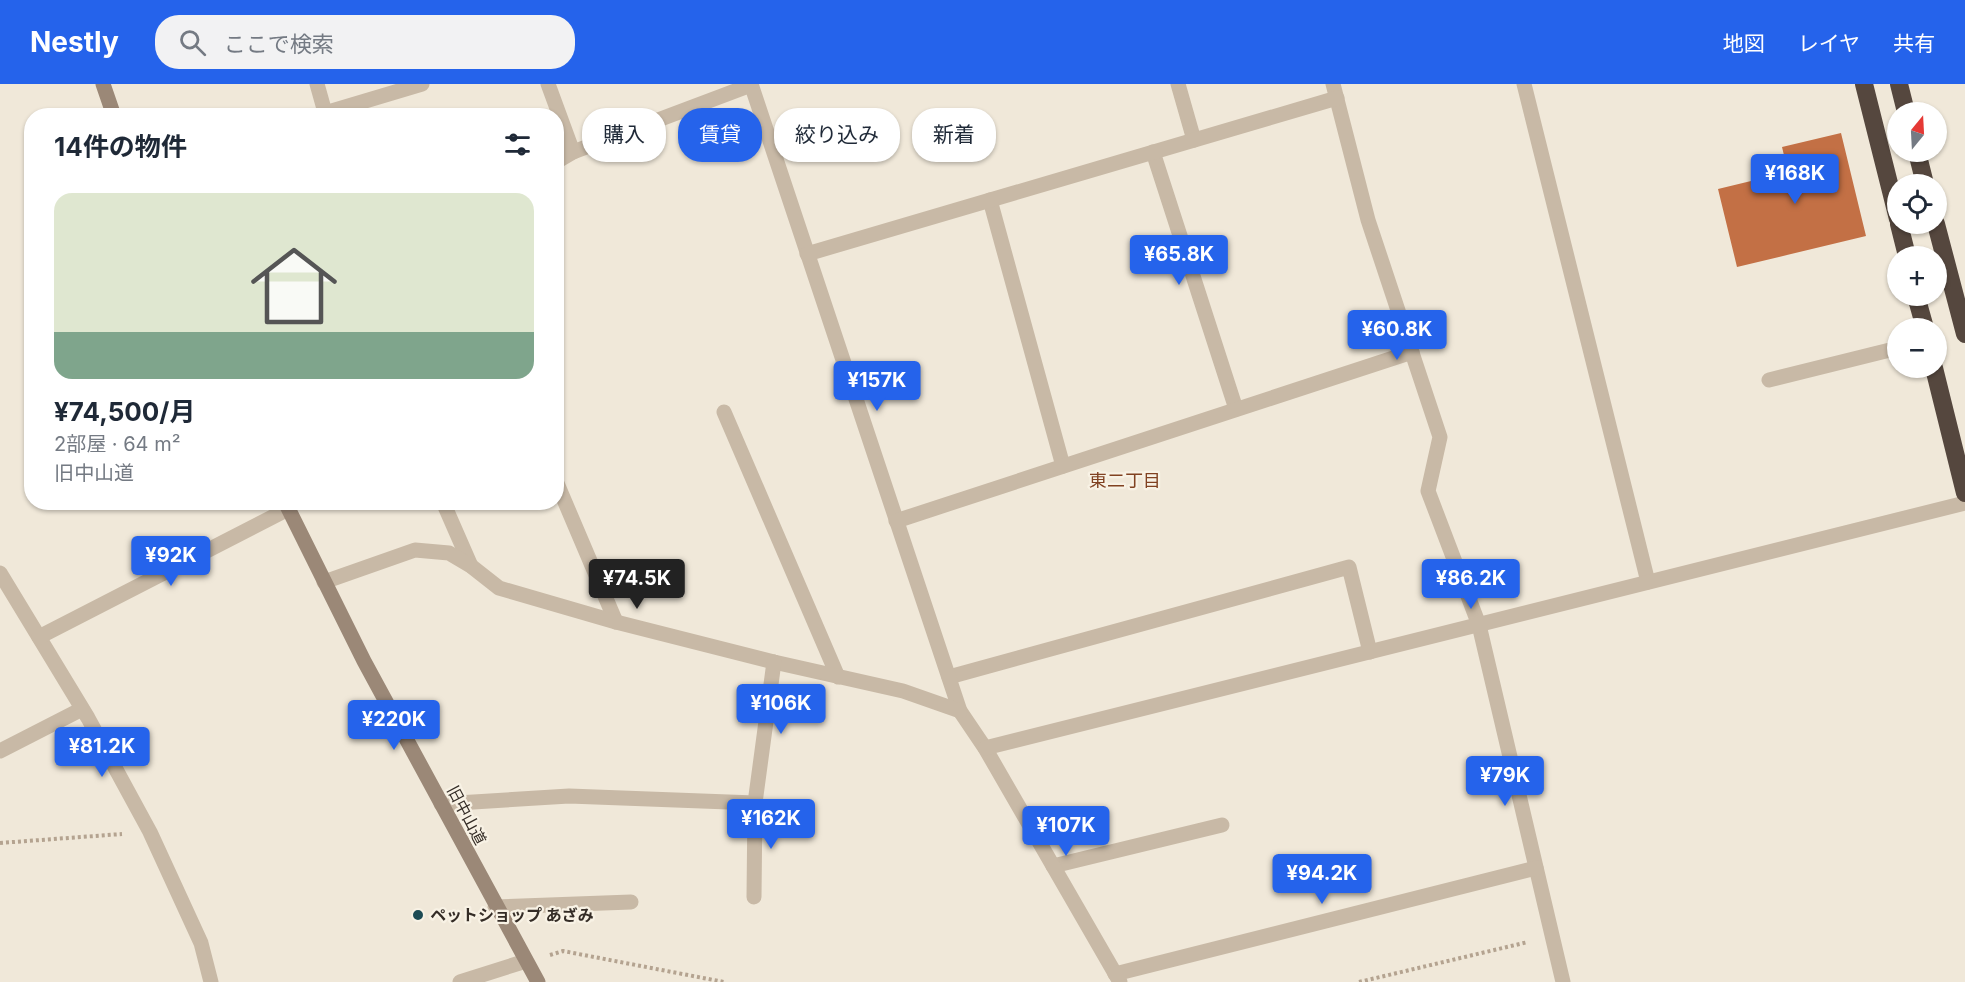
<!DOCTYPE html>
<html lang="ja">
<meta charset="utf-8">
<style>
body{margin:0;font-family:Inter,"Noto Sans JP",sans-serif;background:#f2f2f3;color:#1f2937;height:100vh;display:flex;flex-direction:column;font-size:22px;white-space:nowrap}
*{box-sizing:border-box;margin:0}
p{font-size:20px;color:#747a83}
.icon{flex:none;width:33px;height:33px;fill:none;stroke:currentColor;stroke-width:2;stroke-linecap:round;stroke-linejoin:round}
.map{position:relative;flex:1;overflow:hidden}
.drawer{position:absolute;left:24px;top:24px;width:540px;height:402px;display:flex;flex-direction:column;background:#fff;border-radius:24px;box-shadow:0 2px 4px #0004}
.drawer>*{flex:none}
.hud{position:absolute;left:582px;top:24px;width:570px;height:54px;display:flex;gap:12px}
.needle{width:39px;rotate:18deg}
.controls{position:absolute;left:1887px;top:18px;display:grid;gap:12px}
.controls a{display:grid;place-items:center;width:60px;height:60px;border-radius:50%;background:#fff;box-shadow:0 2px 4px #0004;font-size:30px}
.price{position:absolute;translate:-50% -51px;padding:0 14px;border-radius:6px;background:#2563eb;color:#fff;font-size:20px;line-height:39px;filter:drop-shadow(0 2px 3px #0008)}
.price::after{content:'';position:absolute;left:50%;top:36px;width:18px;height:14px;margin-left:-9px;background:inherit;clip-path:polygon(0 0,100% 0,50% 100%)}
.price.active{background:#222;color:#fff}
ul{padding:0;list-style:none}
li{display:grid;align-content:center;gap:12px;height:318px;padding:0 30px}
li+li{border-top:2px solid #e0e1e3}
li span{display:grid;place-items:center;height:186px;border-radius:18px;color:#555}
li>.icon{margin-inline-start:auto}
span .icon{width:108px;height:108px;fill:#fffc;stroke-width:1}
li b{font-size:26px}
h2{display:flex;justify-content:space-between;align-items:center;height:72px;padding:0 30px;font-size:26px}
.pill{padding:0 21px;border-radius:24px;background:#fff;box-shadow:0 2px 4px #0004;font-size:21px;line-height:54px}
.pill.active{background:#2563eb;color:#fff}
header{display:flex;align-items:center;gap:36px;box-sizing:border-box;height:84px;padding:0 30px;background:#2563eb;color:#fff}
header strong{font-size:28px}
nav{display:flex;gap:33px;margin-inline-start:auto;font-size:21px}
.search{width:420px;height:54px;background:#f2f2f3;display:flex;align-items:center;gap:15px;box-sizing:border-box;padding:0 21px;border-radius:24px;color:#747a83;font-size:22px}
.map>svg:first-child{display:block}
.building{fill:#c37045}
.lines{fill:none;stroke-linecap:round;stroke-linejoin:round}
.path{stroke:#b4a390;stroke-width:4;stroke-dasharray:3 3;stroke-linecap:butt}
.lane{stroke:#c8b9a6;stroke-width:15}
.street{stroke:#c8b9a6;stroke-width:15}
.secondary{stroke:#9b8877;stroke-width:15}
.highway{stroke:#55473e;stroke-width:18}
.poi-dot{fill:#1d4b54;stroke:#f8f2e5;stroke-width:2}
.labels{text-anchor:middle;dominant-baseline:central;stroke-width:4.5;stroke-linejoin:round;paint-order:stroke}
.street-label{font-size:16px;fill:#342c26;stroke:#f8f2e5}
.poi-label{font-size:16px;font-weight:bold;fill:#342c26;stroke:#f8f2e5;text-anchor:start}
.neighbourhood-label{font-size:18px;fill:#814222;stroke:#f8f2e5}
</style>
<header>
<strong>Nestly</strong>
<div class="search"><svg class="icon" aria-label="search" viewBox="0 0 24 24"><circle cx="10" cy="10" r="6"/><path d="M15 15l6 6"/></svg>ここで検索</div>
<nav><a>地図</a><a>レイヤ</a><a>共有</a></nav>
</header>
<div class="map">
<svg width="1965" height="898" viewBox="0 0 1965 898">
<rect width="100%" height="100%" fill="#f0e8d9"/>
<polygon class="building" points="1841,49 1866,152 1737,183 1718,105 1788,88 1782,63"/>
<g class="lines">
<g class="path">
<polyline points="0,759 122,750"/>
<polyline points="550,871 563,867 724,898"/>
<polyline points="1359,898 1528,858"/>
</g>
<g class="lane">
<polyline points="556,78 573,68 751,1"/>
<polyline points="724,328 838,593"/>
<polyline points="556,397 616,538"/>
<polyline points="443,418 471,482"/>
<polyline points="949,593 1349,483 1370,568"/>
<polyline points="0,667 82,625"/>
<polyline points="441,720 569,712 755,719"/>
<polyline points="1053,782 1222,741"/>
<polyline points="495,823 631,818"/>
</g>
<g class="street">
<polyline points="317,0 326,32"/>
<polyline points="548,0 573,68"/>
<polyline points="751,0 960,627 985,664 1120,898"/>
<polyline points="1178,0 1194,56"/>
<polyline points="1333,0 1368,136 1440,353 1428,407 1479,541 1563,898"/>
<polyline points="1524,0 1648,498"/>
<polyline points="325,29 422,0"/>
<polyline points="1153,68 1236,325"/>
<polyline points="990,116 1063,382"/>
<polyline points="807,170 1337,14"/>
<polyline points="1769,296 1898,264"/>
<polyline points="896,437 1412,268"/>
<polyline points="0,489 88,634 150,748 201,859 211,898"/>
<polyline points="324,498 415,466 449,469 471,482 499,504 616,538 774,578 903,607 960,627"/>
<polyline points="39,553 288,425"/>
<polyline points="985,664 1965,419"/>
<polyline points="754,813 755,719 774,578"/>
<polyline points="1115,890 1536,784"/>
<polyline points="460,898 526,877"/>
</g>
<g class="secondary">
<polyline points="103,0 114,32"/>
<polyline points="285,418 364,577 538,898"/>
</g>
<g class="highway">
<polyline points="1864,0 1898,135"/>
<polyline points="1899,0 1906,28"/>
<polyline points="1917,68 1925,100"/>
<polyline points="1899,140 1907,172"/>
<polyline points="1936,140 1965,250"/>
<polyline points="1916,212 1925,244"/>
<polyline points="1934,284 1965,409"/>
</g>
</g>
<circle class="poi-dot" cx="418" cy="831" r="6"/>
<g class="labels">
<g class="street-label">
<text transform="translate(467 731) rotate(62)">旧中山道</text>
</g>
<g class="poi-label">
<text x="430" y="831">ペットショップ あざみ</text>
</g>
<g class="neighbourhood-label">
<text x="1125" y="396">東二丁目</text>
</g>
</g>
</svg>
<div class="controls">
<a><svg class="needle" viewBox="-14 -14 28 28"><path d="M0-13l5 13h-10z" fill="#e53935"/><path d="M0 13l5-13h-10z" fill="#747a83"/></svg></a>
<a><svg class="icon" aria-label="locate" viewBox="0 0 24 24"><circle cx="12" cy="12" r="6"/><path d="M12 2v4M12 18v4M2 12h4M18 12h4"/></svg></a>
<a>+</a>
<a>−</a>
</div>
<b class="price" style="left:1795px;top:121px">¥168K</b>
<b class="price" style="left:1179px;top:202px">¥65.8K</b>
<b class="price" style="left:1397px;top:277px">¥60.8K</b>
<b class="price" style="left:877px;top:328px">¥157K</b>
<b class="price" style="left:171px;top:503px">¥92K</b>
<b class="price active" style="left:637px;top:526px">¥74.5K</b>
<b class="price" style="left:1471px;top:526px">¥86.2K</b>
<b class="price" style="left:781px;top:651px">¥106K</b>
<b class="price" style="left:394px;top:667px">¥220K</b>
<b class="price" style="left:102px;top:694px">¥81.2K</b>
<b class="price" style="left:1505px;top:723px">¥79K</b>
<b class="price" style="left:771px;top:766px">¥162K</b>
<b class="price" style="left:1066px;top:773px">¥107K</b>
<b class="price" style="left:1322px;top:821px">¥94.2K</b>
<div class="hud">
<a class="pill">購入</a>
<a class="pill active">賃貸</a>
<a class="pill">絞り込み</a>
<a class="pill">新着</a>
</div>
<section class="drawer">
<h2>14件の物件<svg class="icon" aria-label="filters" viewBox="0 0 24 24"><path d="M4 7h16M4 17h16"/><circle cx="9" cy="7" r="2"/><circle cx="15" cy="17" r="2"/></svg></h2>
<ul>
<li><span style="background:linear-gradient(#dfe7d0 75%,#7fa58c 0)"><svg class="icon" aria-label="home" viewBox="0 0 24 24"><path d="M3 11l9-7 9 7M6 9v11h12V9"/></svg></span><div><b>¥74,500/月</b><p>2部屋 · 64 m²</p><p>旧中山道</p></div></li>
</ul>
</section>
</div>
